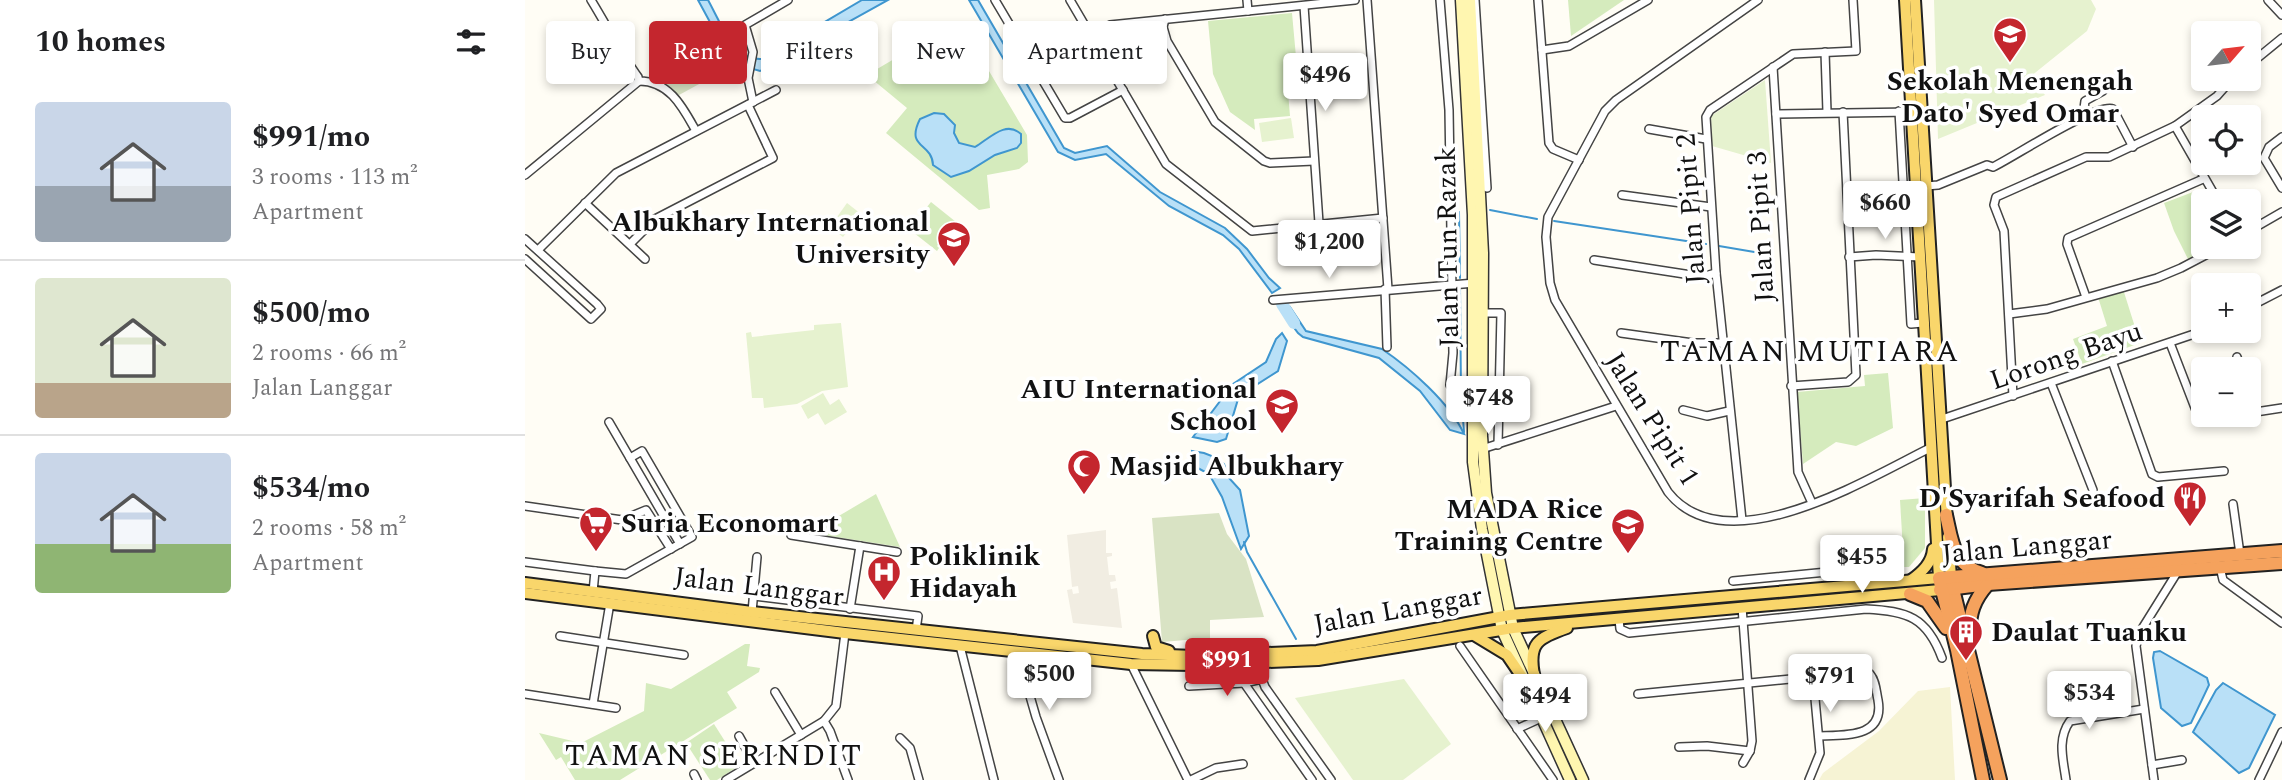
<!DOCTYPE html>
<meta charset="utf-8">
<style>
body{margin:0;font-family:Spectral,serif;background:#f2f2f2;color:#202124;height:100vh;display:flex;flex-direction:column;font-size:26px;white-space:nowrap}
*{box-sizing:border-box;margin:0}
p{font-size:23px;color:#757577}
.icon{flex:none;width:38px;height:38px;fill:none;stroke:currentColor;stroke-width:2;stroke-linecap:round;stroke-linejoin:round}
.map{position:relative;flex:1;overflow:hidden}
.drawer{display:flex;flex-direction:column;background:#fff;width:525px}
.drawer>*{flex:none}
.banner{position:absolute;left:21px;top:21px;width:665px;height:63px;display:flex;gap:14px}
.needle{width:46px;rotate:62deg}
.fabs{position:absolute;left:1666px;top:21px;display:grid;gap:14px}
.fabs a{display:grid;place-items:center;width:70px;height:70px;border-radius:7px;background:#fff;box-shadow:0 4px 10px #0003;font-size:35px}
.price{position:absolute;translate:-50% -60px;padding:0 16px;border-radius:7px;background:#fff;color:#222;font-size:23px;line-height:46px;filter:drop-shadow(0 2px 4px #0008)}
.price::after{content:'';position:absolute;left:50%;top:42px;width:21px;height:16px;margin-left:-10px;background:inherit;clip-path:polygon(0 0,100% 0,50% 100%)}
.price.on{background:#c4262e;color:#fff}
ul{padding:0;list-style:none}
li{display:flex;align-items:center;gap:21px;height:175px;padding:0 35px}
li+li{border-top:2px solid #e0e0e0}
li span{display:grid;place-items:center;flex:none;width:196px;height:140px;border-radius:7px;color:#555}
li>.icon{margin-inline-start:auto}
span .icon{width:84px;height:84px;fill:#fffc;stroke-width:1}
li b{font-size:30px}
h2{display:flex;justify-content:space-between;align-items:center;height:84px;padding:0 35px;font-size:30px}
.tag{padding:0 24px;border-radius:7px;background:#fff;box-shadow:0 4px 10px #0003;font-size:24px;line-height:63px}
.tag.on{background:#c4262e;color:#fff}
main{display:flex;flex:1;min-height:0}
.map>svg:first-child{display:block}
.farmland{fill:#f6f3d4}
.green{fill:#d5ebbd}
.cemetery{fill:#d9e3c4}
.pitch{fill:#e6f2cf}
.plaza{fill:#f1ede2}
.water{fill:#b9e0f7;stroke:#3f96cf;stroke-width:2}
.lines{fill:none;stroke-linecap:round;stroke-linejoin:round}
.stream{stroke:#3f96cf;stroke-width:2}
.river{stroke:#b9e0f7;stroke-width:12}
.street-casing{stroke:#444;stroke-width:10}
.secondary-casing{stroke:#333;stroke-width:13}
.primary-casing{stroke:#222;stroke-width:14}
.highway-casing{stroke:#222;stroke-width:16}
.street{stroke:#fff;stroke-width:7}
.secondary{stroke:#fff6b0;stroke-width:10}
.primary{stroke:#f9d66b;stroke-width:10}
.highway{stroke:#f5a25d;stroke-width:12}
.labels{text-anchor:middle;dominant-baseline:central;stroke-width:7;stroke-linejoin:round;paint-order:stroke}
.poi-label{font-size:28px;font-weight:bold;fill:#111;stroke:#fff;text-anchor:end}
.street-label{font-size:28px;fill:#111;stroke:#fff}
.neighbourhood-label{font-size:30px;letter-spacing:2px;fill:#111;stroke:#fff}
</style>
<main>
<section class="drawer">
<h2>10 homes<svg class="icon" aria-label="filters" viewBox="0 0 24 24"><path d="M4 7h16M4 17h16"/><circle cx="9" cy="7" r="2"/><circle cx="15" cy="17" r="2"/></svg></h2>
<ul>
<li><span style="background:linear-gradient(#c9d6e8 60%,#9aa5b1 0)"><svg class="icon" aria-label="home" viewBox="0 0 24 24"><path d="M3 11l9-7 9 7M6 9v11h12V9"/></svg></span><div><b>$991/mo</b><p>3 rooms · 113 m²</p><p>Apartment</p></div></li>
<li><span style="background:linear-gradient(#dfe7d0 75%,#b9a48a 0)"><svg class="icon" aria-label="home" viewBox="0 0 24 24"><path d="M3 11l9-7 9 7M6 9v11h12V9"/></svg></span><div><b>$500/mo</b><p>2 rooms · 66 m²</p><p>Jalan Langgar</p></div></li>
<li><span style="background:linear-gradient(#c9d6e8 65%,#8fb573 0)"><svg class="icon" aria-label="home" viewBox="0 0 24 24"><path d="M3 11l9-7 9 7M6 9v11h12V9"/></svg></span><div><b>$534/mo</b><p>2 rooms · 58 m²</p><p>Apartment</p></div></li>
</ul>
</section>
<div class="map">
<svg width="1757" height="780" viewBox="0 0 1757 780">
<rect width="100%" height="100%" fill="#fffdf5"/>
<polygon class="farmland" points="1425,687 1430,780 1294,780 1298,773 1354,731 1393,691"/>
<g class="green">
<polygon points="1043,0 1099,0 1046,36"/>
<polygon points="767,13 774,90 763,92 765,116 729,119 730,130 705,112 688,74 683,21"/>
<polygon points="430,23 436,24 502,135 503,162 494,169 462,175 465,208 454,210 361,133 382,108 342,75"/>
<polygon points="1676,189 1683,201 1678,201 1678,247 1689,247 1664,261 1649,231 1639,203"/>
<polygon points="406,202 431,222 416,237 418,239 412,246 414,248 412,251 384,229 391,220 394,222 400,214 398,212"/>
<polygon points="1598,289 1615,343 1557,364 1548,339 1582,326 1573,297"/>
<polygon points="1363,373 1368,428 1331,446 1311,442 1278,464 1272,392 1340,386 1339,375"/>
<polygon points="351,494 375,547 285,533"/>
<polygon points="1400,498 1400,548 1384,567 1379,567 1375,500"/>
<polygon points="220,644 225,644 222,666 235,668 234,672 202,692 212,708 95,780 50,780 36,757 31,760 14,733 56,743 119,711 121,683 146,689"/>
<polygon points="189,724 215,765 192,780 185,780 161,743"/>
</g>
<g class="cemetery">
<polygon points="186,24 205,58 211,64 154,95 132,80 145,44"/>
<polygon points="694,513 702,534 721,559 739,617 685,620 685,638 637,642 627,518"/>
</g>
<g class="pitch">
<polygon points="1409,0 1566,0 1571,9 1562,31 1506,76 1520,95 1413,139"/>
<polygon points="1240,80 1246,163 1187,146 1186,116"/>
<polygon points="766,118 769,138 737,142 734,123"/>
<polygon points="322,203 336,214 318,237 305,227"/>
<polygon points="316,323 323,387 297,391 272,404 239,408 238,398 227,398 221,333 226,332 227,337 289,330 289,325"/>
<polygon points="298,393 305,405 314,399 322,412 300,425 293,413 283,419 276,406"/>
<polygon points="879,679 926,744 878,780 828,780 770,698"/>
</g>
<polygon class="plaza" points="581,530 581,553 587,553 587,556 582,557 584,575 590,575 591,581 585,582 586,589 592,588 597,628 548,623 542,590 547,589 548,594 554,593 553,586 547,587 542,535"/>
<g class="water">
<path d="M173 0H183C195 21 208 61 237 59L337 0H363L235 71 211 64 205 59Z"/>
<polygon points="444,0 453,0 539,148 550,153 582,146 635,192 700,228 722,249 744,278 755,288 747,293 714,249 698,235 644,206 581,154 550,160 533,152"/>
<path d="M409 113 419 114 430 125 429 133 434 143 450 147C465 138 481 120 496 134V143L492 148 470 155 444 171 426 177 408 165C407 142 380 149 395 119Z"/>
<path d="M765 307 781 331 857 349C885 368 925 403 939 434L925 430 895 391 854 358 778 337 773 333 756 310Z"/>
<polygon points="757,333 762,341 753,371 714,396 701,439 692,442 668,437 708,384 741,362 751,339"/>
<polygon points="667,451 679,453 692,458 699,464 704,478 715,490 724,536 716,549 697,497 684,474 669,466"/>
<polygon points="1635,651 1682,678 1684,685 1666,723 1657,726 1636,708 1628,658 1629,652"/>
<polygon points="1698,683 1750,715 1724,768 1714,773 1668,732 1691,690"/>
</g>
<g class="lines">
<g class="stream">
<polyline points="965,210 1012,219"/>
<polyline points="934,212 935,278"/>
<polyline points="1029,221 1181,244"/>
<polyline points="1194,246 1247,255"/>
<polyline points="935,288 936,394 939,432"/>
<polyline points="719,542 722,552 771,639"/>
</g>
<polyline class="river" points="757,304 769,323"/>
<g class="street-casing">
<g id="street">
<path d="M66 0C82 26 95 52 113 77L114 81C145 81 158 108 171 131"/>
<polyline points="470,0 540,118 545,118 598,90"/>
<polyline points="545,0 641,164 727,231 858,218"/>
<polyline points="722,0 723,11"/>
<polyline points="842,0 863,289"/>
<polyline points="915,0 924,110 928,353 925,385"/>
<polyline points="950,0 962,188"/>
<polyline points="1013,0 1024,143 1028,149 1054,160"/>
<path d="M1233 0 1091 100 1080 111 1023 217 1021 237 1025 283 1030 300 1143 492C1201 566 1342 479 1405 448"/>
<polyline points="1743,0 1757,15"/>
<polyline points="779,6 794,223"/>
<polyline points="640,19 638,27 642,41 690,122 739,161 745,163 789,161"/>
<polyline points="566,36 585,25 830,0"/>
<polyline points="1017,50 1044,46 1123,0"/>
<polyline points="1300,52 1302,112"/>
<polyline points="1724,65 1757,38"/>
<polyline points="1248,67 1273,472 1287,503"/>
<polyline points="228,102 223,78 228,52 220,25 263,0"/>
<polyline points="1374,111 1386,324 1398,323"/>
<polyline points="1251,114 1387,112"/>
<polyline points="1558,116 1560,101 1578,91"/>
<polyline points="1650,126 1693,201"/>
<polyline points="1124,129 1181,139"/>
<polyline points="1757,137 1744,147 1739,158 1757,188"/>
<polyline points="0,175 114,81"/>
<path d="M1401 186 1413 185 1462 165 1468 167C1489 157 1572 102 1588 109L1608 147"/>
<polyline points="1097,195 1186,207"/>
<polyline points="60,203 120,259"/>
<polyline points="1724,231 1757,212"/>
<polyline points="0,239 72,304 76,309 66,319 0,259"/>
<polyline points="105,244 130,219 248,158 223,105"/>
<polyline points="13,250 91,173 251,90"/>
<polyline points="1324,257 1351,255 1395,257"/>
<polyline points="1069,260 1166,275 1180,276 1191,273"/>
<polyline points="860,289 862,347"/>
<polyline points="1561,297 1542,244 1543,238 1678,179"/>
<polyline points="748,300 950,283"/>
<polyline points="1724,307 1757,290"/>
<polyline points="958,313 976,313 973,445"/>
<polyline points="1484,314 1522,309 1632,278 1656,268 1696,247"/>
<polyline points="1096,333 1168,343 1197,343"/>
<polyline points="1645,343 1672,413 1681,417 1709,415"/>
<polyline points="1712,357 1716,369"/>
<polyline points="1587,361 1627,474 1633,477 1699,471"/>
<polyline points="1526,383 1568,490"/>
<polyline points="1266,386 1323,382 1331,375 1318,112"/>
<polyline points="1488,396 1479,231 1469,205 1471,197 1561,157 1584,157 1650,126 1692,96 1707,79"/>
<polyline points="1724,398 1728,413"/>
<polyline points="1158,410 1182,416 1204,411"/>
<polyline points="1724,413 1757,408"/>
<polyline points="1417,419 1678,331"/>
<polyline points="84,422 155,544"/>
<polyline points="957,449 1091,406"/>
<polyline points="1708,504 1715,554"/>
<polyline points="0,506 97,520 121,510 146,549"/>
<polyline points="1217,520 1191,273 1181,117 1185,110 1268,54 1331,51 1328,0"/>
<polyline points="266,535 372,552"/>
<polyline points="0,562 70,571"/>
<polyline points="1695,567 1698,580 1757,623"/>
<polyline points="1208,581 1374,565"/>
<polyline points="68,592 70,571 101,574 167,537 117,451 105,458"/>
<polyline points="229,596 393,616 391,630"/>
<polyline points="325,609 335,546"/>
<polyline points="227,612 232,557"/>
<path d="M1094 619 1095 629 1104 633 1341 609C1382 611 1402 617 1417 658"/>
<polyline points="35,636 159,655"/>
<polyline points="435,646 469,780"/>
<polyline points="935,646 1028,780"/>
<polyline points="492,651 511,717 534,780"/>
<polyline points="606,664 663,780"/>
<polyline points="735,664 737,679 740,687 806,780"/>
<polyline points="719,683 787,780"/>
<polyline points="664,686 719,683 737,679"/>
<polyline points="250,692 276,735"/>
<polyline points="0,694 91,708"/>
<path d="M1113 694 1336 672 1345 674C1351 681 1351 691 1353 700 1360 738 1320 735 1294 736"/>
<polyline points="68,704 85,603"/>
<polyline points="299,721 305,731 323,780"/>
<polyline points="992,729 1016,718"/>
<polyline points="214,736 229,763"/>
<polyline points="375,738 385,748 394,780"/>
<polyline points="1154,747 1182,746 1225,751 1227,741 1217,607"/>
<polyline points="1218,763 1225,751"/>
<polyline points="1627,765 1657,760"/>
<polyline points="169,774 172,780"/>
<polyline points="201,780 299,721 311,706 320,633"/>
<polyline points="666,780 691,768 718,764"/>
<polyline points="1284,780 1295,753 1288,677"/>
<path d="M1541 780C1538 759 1532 739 1545 721L1619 709"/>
<polyline points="1629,780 1611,646 1615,632 1653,571"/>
<polyline points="1734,780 1757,732"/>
</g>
</g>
<g class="secondary-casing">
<g id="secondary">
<polyline points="936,0 948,215 948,462 957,529 977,630 1045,780"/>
<polyline points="945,0 958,253 957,436 961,493 988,628 1058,780"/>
</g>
</g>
<g class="primary-casing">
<g id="primary">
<polyline points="1390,0 1422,521"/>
<polyline points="1423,537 1426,577"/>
<path d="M1386 580C1397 572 1407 563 1408 549"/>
<polyline points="0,583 227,612 617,654 669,656 792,651 985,615 1414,578 1380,0"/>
<polyline points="0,593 320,633 606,664 668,665 793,660 988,628 1415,590"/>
<polyline points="949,635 982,655 999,680"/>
<polyline points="628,636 631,647 644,651"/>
<path d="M1009 675C1003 643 1013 638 1042 628"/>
</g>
</g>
<g class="highway-casing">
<g id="highway">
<path d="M1421 515C1427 541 1428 565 1457 573"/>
<polyline points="1426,581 1475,780"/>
<polyline points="1415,590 1463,584 1757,563"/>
<polyline points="1385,594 1402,601 1421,628"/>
<path d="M1444 634C1445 613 1448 601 1463 584"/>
<polyline points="1458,780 1432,650 1414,578 1757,551"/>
</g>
</g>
<use href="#street" class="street"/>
<use href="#secondary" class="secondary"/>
<use href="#primary" class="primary"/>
<use href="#highway" class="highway"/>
</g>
<defs>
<g id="school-pin" transform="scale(1.75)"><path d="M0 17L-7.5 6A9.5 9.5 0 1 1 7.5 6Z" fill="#c4262e" stroke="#fff"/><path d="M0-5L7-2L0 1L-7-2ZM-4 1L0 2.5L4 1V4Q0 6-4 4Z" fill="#fff"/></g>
<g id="university-pin" transform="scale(1.75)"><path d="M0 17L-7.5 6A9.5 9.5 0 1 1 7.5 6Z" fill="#c4262e" stroke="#fff"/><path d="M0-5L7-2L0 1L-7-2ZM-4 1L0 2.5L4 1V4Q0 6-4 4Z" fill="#fff"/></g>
<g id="mosque-pin" transform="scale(1.75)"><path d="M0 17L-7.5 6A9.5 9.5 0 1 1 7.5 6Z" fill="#c4262e" stroke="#fff"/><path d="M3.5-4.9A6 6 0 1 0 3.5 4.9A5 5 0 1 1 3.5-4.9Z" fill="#fff"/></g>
<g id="restaurant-pin" transform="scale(1.75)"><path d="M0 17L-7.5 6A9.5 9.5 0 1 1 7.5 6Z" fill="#c4262e" stroke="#fff"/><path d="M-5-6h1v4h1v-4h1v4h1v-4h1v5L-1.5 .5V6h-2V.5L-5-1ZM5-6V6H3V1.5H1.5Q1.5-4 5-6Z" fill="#fff"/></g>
<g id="supermarket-pin" transform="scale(1.75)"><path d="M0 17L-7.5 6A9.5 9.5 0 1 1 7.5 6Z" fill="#c4262e" stroke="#fff"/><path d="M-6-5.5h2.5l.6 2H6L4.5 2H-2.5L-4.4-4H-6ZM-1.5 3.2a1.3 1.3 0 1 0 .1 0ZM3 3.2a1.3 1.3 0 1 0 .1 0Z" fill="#fff"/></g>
<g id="hospital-pin" transform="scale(1.75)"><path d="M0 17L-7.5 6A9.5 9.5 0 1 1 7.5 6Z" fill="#c4262e" stroke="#fff"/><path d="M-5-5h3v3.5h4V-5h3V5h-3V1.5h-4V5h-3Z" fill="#fff"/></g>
<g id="building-pin" transform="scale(1.75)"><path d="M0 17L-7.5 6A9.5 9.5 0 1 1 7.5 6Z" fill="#c4262e" stroke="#fff"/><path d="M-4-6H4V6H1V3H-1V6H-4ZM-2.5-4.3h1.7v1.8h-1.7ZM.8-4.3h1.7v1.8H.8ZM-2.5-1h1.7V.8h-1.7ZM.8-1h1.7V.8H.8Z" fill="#fff"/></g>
</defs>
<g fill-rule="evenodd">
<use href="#school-pin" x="1485" y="34"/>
<use href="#university-pin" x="429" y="238"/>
<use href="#school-pin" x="757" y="405"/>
<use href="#mosque-pin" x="559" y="466"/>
<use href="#restaurant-pin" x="1665" y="498"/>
<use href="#supermarket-pin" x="71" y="523"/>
<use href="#university-pin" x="1103" y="525"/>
<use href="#hospital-pin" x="359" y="572"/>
<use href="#building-pin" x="1441" y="632"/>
</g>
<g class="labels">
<g class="poi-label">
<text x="1485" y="81" text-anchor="middle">Sekolah Menengah<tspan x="1485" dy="32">Dato' Syed Omar</tspan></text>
<text x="404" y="222">Albukhary International<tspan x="404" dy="32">University</tspan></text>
<text x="732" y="389">AIU International<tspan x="732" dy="32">School</tspan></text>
<text x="584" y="466" text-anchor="start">Masjid Albukhary</text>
<text x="1640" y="498">D'Syarifah Seafood</text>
<text x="1078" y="509">MADA Rice<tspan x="1078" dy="32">Training Centre</tspan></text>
<text x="96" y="523" text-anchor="start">Suria Economart</text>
<text x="384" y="556" text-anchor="start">Poliklinik<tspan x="384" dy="32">Hidayah</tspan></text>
<text x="1466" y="632" text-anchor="start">Daulat Tuanku</text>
</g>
<g class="street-label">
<text transform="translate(1166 209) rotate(-94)">Jalan Pipit 2</text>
<text transform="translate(1236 227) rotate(-93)">Jalan Pipit 3</text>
<text transform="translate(923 247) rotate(-91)">Jalan Tun Razak</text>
<text transform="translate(1541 356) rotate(-19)">Lorong Bayu</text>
<text transform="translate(1127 419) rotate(58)">Jalan Pipit 1</text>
<text transform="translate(1502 547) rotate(-5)">Jalan Langgar</text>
<text transform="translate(234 587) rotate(7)">Jalan Langgar</text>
<text transform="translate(873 610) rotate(-10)">Jalan Langgar</text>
</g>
<g class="neighbourhood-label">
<text x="1285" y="352">TAMAN MUTIARA</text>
<text x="189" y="756">TAMAN SERINDIT</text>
</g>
</g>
</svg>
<div class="fabs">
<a><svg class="needle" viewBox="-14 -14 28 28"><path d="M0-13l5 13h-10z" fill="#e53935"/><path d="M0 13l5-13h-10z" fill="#757577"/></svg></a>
<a><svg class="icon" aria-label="locate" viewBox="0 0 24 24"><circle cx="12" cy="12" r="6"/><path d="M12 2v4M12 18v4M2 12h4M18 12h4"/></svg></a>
<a><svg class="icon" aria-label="layers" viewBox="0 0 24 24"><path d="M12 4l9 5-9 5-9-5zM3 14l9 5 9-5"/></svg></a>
<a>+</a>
<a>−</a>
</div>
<b class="price" style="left:800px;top:113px">$496</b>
<b class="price" style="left:1360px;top:241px">$660</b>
<b class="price" style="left:804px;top:280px">$1,200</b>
<b class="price" style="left:963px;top:436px">$748</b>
<b class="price" style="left:1337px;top:595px">$455</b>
<b class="price on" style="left:702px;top:698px">$991</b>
<b class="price" style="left:524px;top:712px">$500</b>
<b class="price" style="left:1305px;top:714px">$791</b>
<b class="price" style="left:1564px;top:731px">$534</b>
<b class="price" style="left:1020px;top:734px">$494</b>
<div class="banner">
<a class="tag">Buy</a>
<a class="tag on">Rent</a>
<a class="tag">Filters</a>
<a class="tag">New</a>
<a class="tag">Apartment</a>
</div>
</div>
</main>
